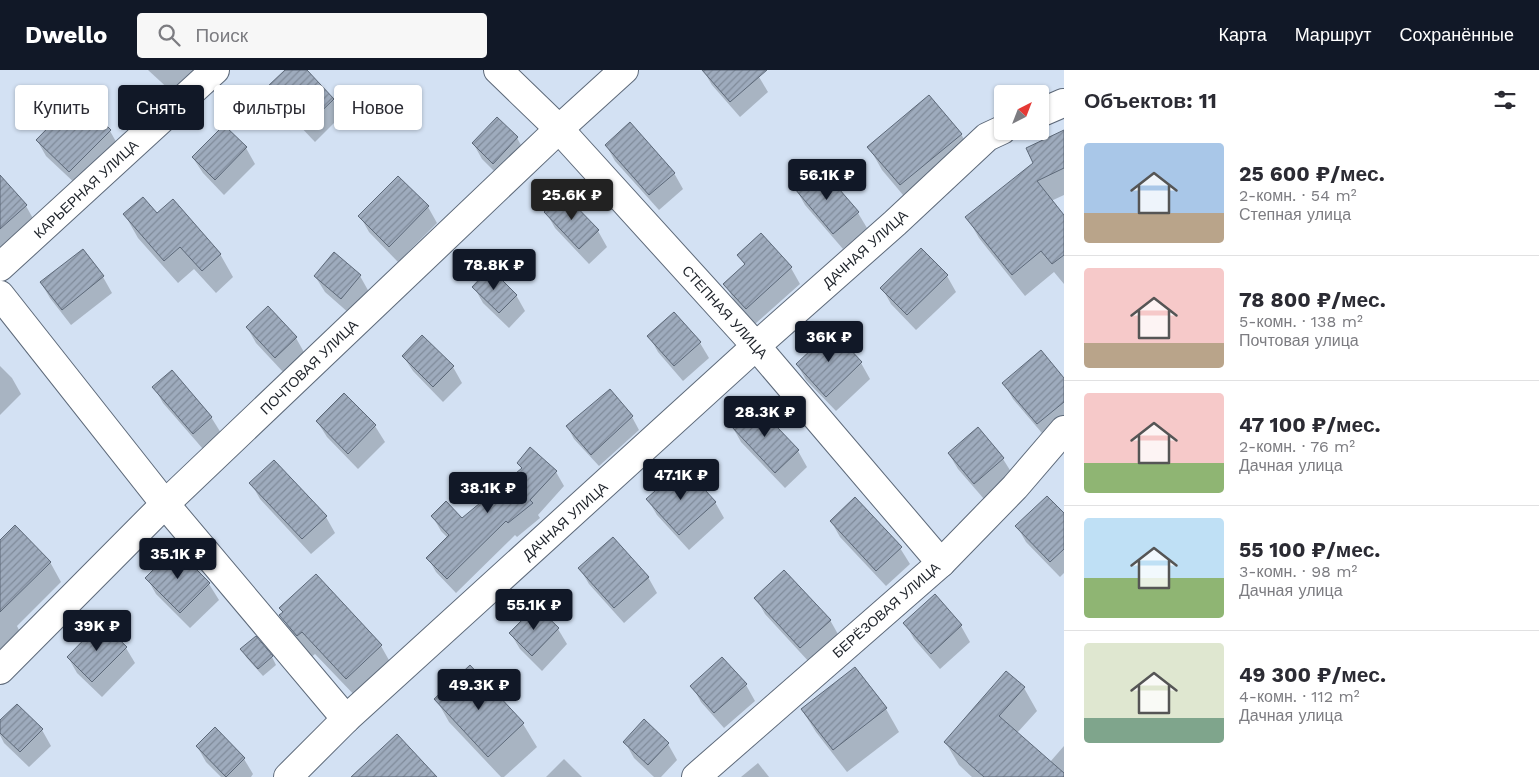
<!DOCTYPE html>
<html lang="ru">
<meta charset="utf-8">
<style>
body{margin:0;font-family:"Work Sans",sans-serif;background:#f7f7f7;color:#2b2b33;height:100vh;display:flex;flex-direction:column;font-size:19px;white-space:nowrap}
*{box-sizing:border-box;margin:0}
p{font-size:16px;color:#7c7c81}
.icon{flex:none;width:28px;height:28px;fill:none;stroke:currentColor;stroke-width:2;stroke-linecap:round;stroke-linejoin:round}
.map{position:relative;flex:1;overflow:hidden}
.panel{display:flex;flex-direction:column;background:#fff;width:475px}
.panel>*{flex:none}
.hud{position:absolute;left:15px;top:15px;width:475px;height:45px;display:flex;gap:10px}
.needle{width:32px;rotate:42deg}
.fabs{position:absolute;left:994px;top:15px;display:grid;gap:10px}
.fabs a{display:grid;place-items:center;width:55px;height:55px;border-radius:5px;background:#fff;box-shadow:0 1px 4px #0004;font-size:25px}
.price{position:absolute;translate:-50% -42px;padding:0 11px;border-radius:5px;background:#111827;color:#fff;font-size:16px;line-height:32px;filter:drop-shadow(0 1px 2px #0008)}
.price::after{content:'';position:absolute;left:50%;top:30px;width:15px;height:11px;margin-left:-8px;background:inherit;clip-path:polygon(0 0,100% 0,50% 100%)}
.price.current{background:#222;color:#fff}
ul{padding:0;list-style:none}
li{display:flex;align-items:center;gap:15px;height:125px;padding:0 20px}
li+li{border-top:1px solid #e1e1e2}
li span{display:grid;place-items:center;flex:none;width:140px;height:100px;border-radius:5px;color:#555}
li>.icon{margin-inline-start:auto}
span .icon{width:60px;height:60px;fill:#fffc;stroke-width:1}
li b{font-size:21px}
h2{display:flex;justify-content:space-between;align-items:center;height:60px;padding:0 20px;font-size:21px}
.tag{padding:0 18px;border-radius:5px;background:#fff;box-shadow:0 1px 4px #0004;font-size:18px;line-height:45px}
.tag.current{background:#111827;color:#fff}
header{display:flex;align-items:center;gap:30px;box-sizing:border-box;height:70px;padding:0 25px;background:#111827;color:#fff}
header strong{font-size:24px}
nav{display:flex;gap:28px;margin-inline-start:auto;font-size:18px}
.search{width:350px;height:45px;background:#f7f7f7;display:flex;align-items:center;gap:12px;box-sizing:border-box;padding:0 18px;border-radius:5px;color:#7c7c81;font-size:19px}
main{display:flex;flex:1;min-height:0}
.map>svg:first-child{display:block}
.shadow{fill:#0003}
.building{fill:url(#building-hatch);stroke:#5d6979}
.lines{fill:none;stroke-linecap:round;stroke-linejoin:round}
.minor-casing{stroke:#5d6979;stroke-width:30}
.minor{stroke:#fff;stroke-width:28}
.labels{text-anchor:middle;dominant-baseline:central;stroke-width:5;stroke-linejoin:round;paint-order:stroke}
.street-label{font-size:14px;fill:#1e232a;stroke:#fff}
</style>
<header>
<strong>Dwello</strong>
<div class="search"><svg class="icon" aria-label="search" viewBox="0 0 24 24"><circle cx="10" cy="10" r="6"/><path d="M15 15l6 6"/></svg>Поиск</div>
<nav><a>Карта</a><a>Маршрут</a><a>Сохранённые</a></nav>
</header>
<main>
<div class="map">
<svg width="1064" height="707" viewBox="0 0 1064 707">
<defs>
<pattern id="building-hatch" width="6" height="6" patternUnits="userSpaceOnUse" patternTransform="scale(1.25)"><rect width="6" height="6" fill="#9eabbd"/><path d="M-1 1l2-2M0 6l6-6M5 7l2-2" fill="none" stroke="#808b9a"/></pattern>
</defs>
<rect width="100%" height="100%" fill="#d3e1f3"/>
<g class="shadow">
<polygon points="148,0 195,0 173,23"/>
<polygon points="287,0 305,0 333,30 342,45 315,72 278,33 268,17"/>
<polygon points="703,0 753,0 759,7 768,22 740,47 712,15"/>
<polygon points="497,49 517,68 526,84 502,109 482,89 473,73"/>
<polygon points="110,61 119,77 79,117 46,86 37,70"/>
<polygon points="1064,61 1064,125 1051,131 1064,147 1064,214 1054,202 1025,226 979,168 967,147 1034,93"/>
<polygon points="961,64 974,87 914,138 882,100 869,77"/>
<polygon points="606,75 674,103 683,119 659,140 615,91"/>
<polygon points="246,78 255,94 224,125 203,103 193,88"/>
<polygon points="398,107 428,137 437,153 398,192 369,162 360,146"/>
<polygon points="0,108 26,136 35,152 0,182"/>
<polygon points="796,119 858,143 867,158 843,179 805,135"/>
<polygon points="546,142 598,161 607,177 589,194 555,158"/>
<polygon points="125,145 157,145 220,184 233,207 216,223 194,199 178,213 138,168"/>
<polygon points="82,180 103,207 112,223 71,255 50,228 41,213"/>
<polygon points="335,184 360,206 369,222 350,244 325,222 315,206"/>
<polygon points="739,185 791,198 800,214 755,254 734,230 725,214 745,196"/>
<polygon points="947,206 956,222 916,260 891,234 882,218"/>
<polygon points="474,217 516,225 525,241 509,258 483,233"/>
<polygon points="247,257 296,268 305,284 284,303 256,273"/>
<polygon points="831,262 861,293 870,309 836,341 806,310 797,294"/>
<polygon points="649,266 700,273 709,288 683,311 658,282"/>
<polygon points="403,286 453,297 462,313 443,332 413,301"/>
<polygon points="0,296 12,308 21,324 0,345"/>
<polygon points="1064,310 1064,356 1047,369 1013,329 1004,313"/>
<polygon points="154,317 211,347 221,363 203,379 163,333"/>
<polygon points="610,321 632,347 639,360 599,396 574,369 567,356"/>
<polygon points="344,325 375,356 385,372 358,399 327,367 317,351"/>
<polygon points="755,335 798,381 807,397 785,418 741,372 732,356"/>
<polygon points="978,359 1003,389 1013,405 984,429 958,399 949,384"/>
<polygon points="518,393 556,402 564,416 538,445 540,448 517,467 515,465 456,523 436,502 428,488 448,468 441,461 433,447 462,449 522,399"/>
<polygon points="251,413 326,447 335,463 311,484 260,429"/>
<polygon points="648,430 715,432 724,448 689,480 657,445"/>
<polygon points="1064,445 1064,503 1060,507 1026,472 1017,456"/>
<polygon points="831,451 900,478 910,494 886,516 840,467"/>
<polygon points="0,472 50,492 61,512 17,556 19,560 0,579"/>
<polygon points="175,480 209,514 219,530 190,558 156,524 147,508"/>
<polygon points="580,499 648,507 657,523 624,553 589,514"/>
<polygon points="316,506 381,576 394,599 360,631 315,584 310,588 294,568 281,545"/>
<polygon points="935,526 961,556 970,572 940,599 914,569 905,553"/>
<polygon points="756,528 830,550 839,566 810,593 765,544"/>
<polygon points="558,559 567,574 542,601 520,579 511,564"/>
<polygon points="255,568 272,587 276,595 263,606 246,587 242,579"/>
<polygon points="126,578 135,593 102,627 77,603 68,587"/>
<polygon points="470,597 523,654 537,677 504,707 501,707 449,652 436,629"/>
<polygon points="746,615 755,631 724,658 701,632 692,616"/>
<polygon points="1024,618 1037,641 1017,663 1050,692 1064,676 1064,707 972,707 959,695 946,673"/>
<polygon points="886,639 899,662 847,702 816,662 802,640"/>
<polygon points="0,652 42,660 51,676 29,697 4,673 0,665"/>
<polygon points="625,672 668,674 677,690 661,707 654,707 634,688"/>
<polygon points="197,676 244,689 253,704 251,707 221,707 206,692"/>
<polygon points="564,689 582,707 546,707"/>
<polygon points="758,693 769,707 741,707"/>
</g>
<g class="building">
<polygon points="285,0 307,0 334,29 305,57 267,17"/>
<polygon points="702,0 767,0 730,32"/>
<polygon points="929,25 962,64 900,115 867,77"/>
<polygon points="78,27 111,60 69,102 36,70"/>
<polygon points="497,47 518,67 493,94 472,73"/>
<polygon points="630,52 675,103 649,125 605,75"/>
<polygon points="224,55 247,77 215,110 192,87"/>
<polygon points="1064,60 1064,98 1037,111 1064,145 1064,185 1052,194 1041,181 1012,205 965,147 1033,93 1026,78"/>
<polygon points="820,97 859,142 833,164 795,119"/>
<polygon points="0,105 27,135 0,159"/>
<polygon points="398,106 429,136 389,177 358,146"/>
<polygon points="564,124 599,160 579,179 544,142"/>
<polygon points="143,127 157,143 173,129 221,184 202,201 180,177 164,191 123,144"/>
<polygon points="761,163 792,197 746,239 723,214 745,194 737,185"/>
<polygon points="921,178 948,205 907,245 880,218"/>
<polygon points="83,179 104,206 62,240 40,212"/>
<polygon points="334,182 361,205 341,229 314,206"/>
<polygon points="490,198 517,225 499,243 472,217"/>
<polygon points="268,236 297,267 275,288 246,257"/>
<polygon points="674,242 701,272 674,296 647,266"/>
<polygon points="832,260 862,292 826,327 796,294"/>
<polygon points="422,265 454,296 433,317 402,286"/>
<polygon points="1041,280 1064,308 1064,332 1037,354 1002,313"/>
<polygon points="172,300 212,347 193,364 152,317"/>
<polygon points="610,319 633,346 591,385 566,356"/>
<polygon points="344,323 376,355 348,384 316,351"/>
<polygon points="755,334 799,380 775,403 731,356"/>
<polygon points="978,357 1004,388 974,414 948,383"/>
<polygon points="530,377 557,401 530,430 533,433 508,453 506,451 447,509 426,488 449,465 431,446 446,431 462,448 522,398 517,393"/>
<polygon points="274,390 327,446 302,469 249,413"/>
<polygon points="683,396 716,432 679,465 646,429"/>
<polygon points="1047,426 1064,443 1064,479 1050,492 1015,456"/>
<polygon points="855,427 902,477 876,501 830,451"/>
<polygon points="15,455 51,492 0,542 0,470"/>
<polygon points="613,467 649,507 614,538 578,498"/>
<polygon points="175,478 210,513 180,543 145,508"/>
<polygon points="784,500 831,550 800,578 754,528"/>
<polygon points="316,504 382,575 346,609 302,562 297,566 279,545 283,542 279,538"/>
<polygon points="935,524 962,555 931,584 903,553"/>
<polygon points="536,536 559,558 532,586 509,563"/>
<polygon points="101,552 127,577 92,612 67,587"/>
<polygon points="256,566 273,586 258,599 240,579"/>
<polygon points="722,587 747,614 714,643 690,616"/>
<polygon points="470,595 524,653 488,687 434,629"/>
<polygon points="855,597 887,638 833,680 801,639"/>
<polygon points="1006,601 1025,617 999,646 1064,703 1064,707 984,707 944,672"/>
<polygon points="17,634 43,659 20,682 0,663 0,650"/>
<polygon points="644,649 669,673 648,695 623,672"/>
<polygon points="215,657 245,688 226,707 196,676"/>
<polygon points="397,664 437,707 351,707"/>
</g>
<g class="lines">
<g class="minor-casing">
<g id="minor">
<polyline points="498,0 559,59 756,276 941,493"/>
<polyline points="1040,43 1063,33"/>
<polyline points="0,197 215,0"/>
<polyline points="0,225 165,434 346,649"/>
<polyline points="0,600 165,434 559,59 624,0"/>
<polyline points="288,707 346,649 756,276 895,153 987,67 1002,60"/>
<polyline points="696,707 941,493 1015,417 1064,360"/>
</g>
</g>
<use href="#minor" class="minor"/>
</g>
<g class="labels">
<g class="street-label">
<text transform="translate(86 119) rotate(-43)">КАРЬЕРНАЯ УЛИЦА</text>
<text transform="translate(865 179) rotate(-42)">ДАЧНАЯ УЛИЦА</text>
<text transform="translate(725 242) rotate(48)">СТЕПНАЯ УЛИЦА</text>
<text transform="translate(309 297) rotate(-44)">ПОЧТОВАЯ УЛИЦА</text>
<text transform="translate(565 451) rotate(-42)">ДАЧНАЯ УЛИЦА</text>
<text transform="translate(886 540) rotate(-41)">БЕРЁЗОВАЯ УЛИЦА</text>
</g>
</g>
</svg>
<div class="fabs">
<a><svg class="needle" viewBox="-14 -14 28 28"><path d="M0-13l5 13h-10z" fill="#e53935"/><path d="M0 13l5-13h-10z" fill="#7c7c81"/></svg></a>
</div>
<b class="price" style="left:827px;top:131px">56.1K ₽</b>
<b class="price current" style="left:572px;top:151px">25.6K ₽</b>
<b class="price" style="left:494px;top:221px">78.8K ₽</b>
<b class="price" style="left:829px;top:293px">36K ₽</b>
<b class="price" style="left:765px;top:368px">28.3K ₽</b>
<b class="price" style="left:681px;top:431px">47.1K ₽</b>
<b class="price" style="left:488px;top:444px">38.1K ₽</b>
<b class="price" style="left:178px;top:510px">35.1K ₽</b>
<b class="price" style="left:534px;top:561px">55.1K ₽</b>
<b class="price" style="left:97px;top:582px">39K ₽</b>
<b class="price" style="left:479px;top:641px">49.3K ₽</b>
<div class="hud">
<a class="tag">Купить</a>
<a class="tag current">Снять</a>
<a class="tag">Фильтры</a>
<a class="tag">Новое</a>
</div>
</div>
<section class="panel">
<h2>Объектов: 11<svg class="icon" aria-label="filters" viewBox="0 0 24 24"><path d="M4 7h16M4 17h16"/><circle cx="9" cy="7" r="2"/><circle cx="15" cy="17" r="2"/></svg></h2>
<ul>
<li><span style="background:linear-gradient(#a9c7e8 70%,#b9a48a 0)"><svg class="icon" aria-label="home" viewBox="0 0 24 24"><path d="M3 11l9-7 9 7M6 9v11h12V9"/></svg></span><div><b>25 600 ₽/мес.</b><p>2-комн. · 54 m²</p><p>Степная улица</p></div></li>
<li><span style="background:linear-gradient(#f6c9c9 75%,#b9a48a 0)"><svg class="icon" aria-label="home" viewBox="0 0 24 24"><path d="M3 11l9-7 9 7M6 9v11h12V9"/></svg></span><div><b>78 800 ₽/мес.</b><p>5-комн. · 138 m²</p><p>Почтовая улица</p></div></li>
<li><span style="background:linear-gradient(#f6c9c9 70%,#8fb573 0)"><svg class="icon" aria-label="home" viewBox="0 0 24 24"><path d="M3 11l9-7 9 7M6 9v11h12V9"/></svg></span><div><b>47 100 ₽/мес.</b><p>2-комн. · 76 m²</p><p>Дачная улица</p></div></li>
<li><span style="background:linear-gradient(#bfe0f5 60%,#8fb573 0)"><svg class="icon" aria-label="home" viewBox="0 0 24 24"><path d="M3 11l9-7 9 7M6 9v11h12V9"/></svg></span><div><b>55 100 ₽/мес.</b><p>3-комн. · 98 m²</p><p>Дачная улица</p></div></li>
<li><span style="background:linear-gradient(#dfe7d0 75%,#7fa58c 0)"><svg class="icon" aria-label="home" viewBox="0 0 24 24"><path d="M3 11l9-7 9 7M6 9v11h12V9"/></svg></span><div><b>49 300 ₽/мес.</b><p>4-комн. · 112 m²</p><p>Дачная улица</p></div></li>
</ul>
</section>
</main>
